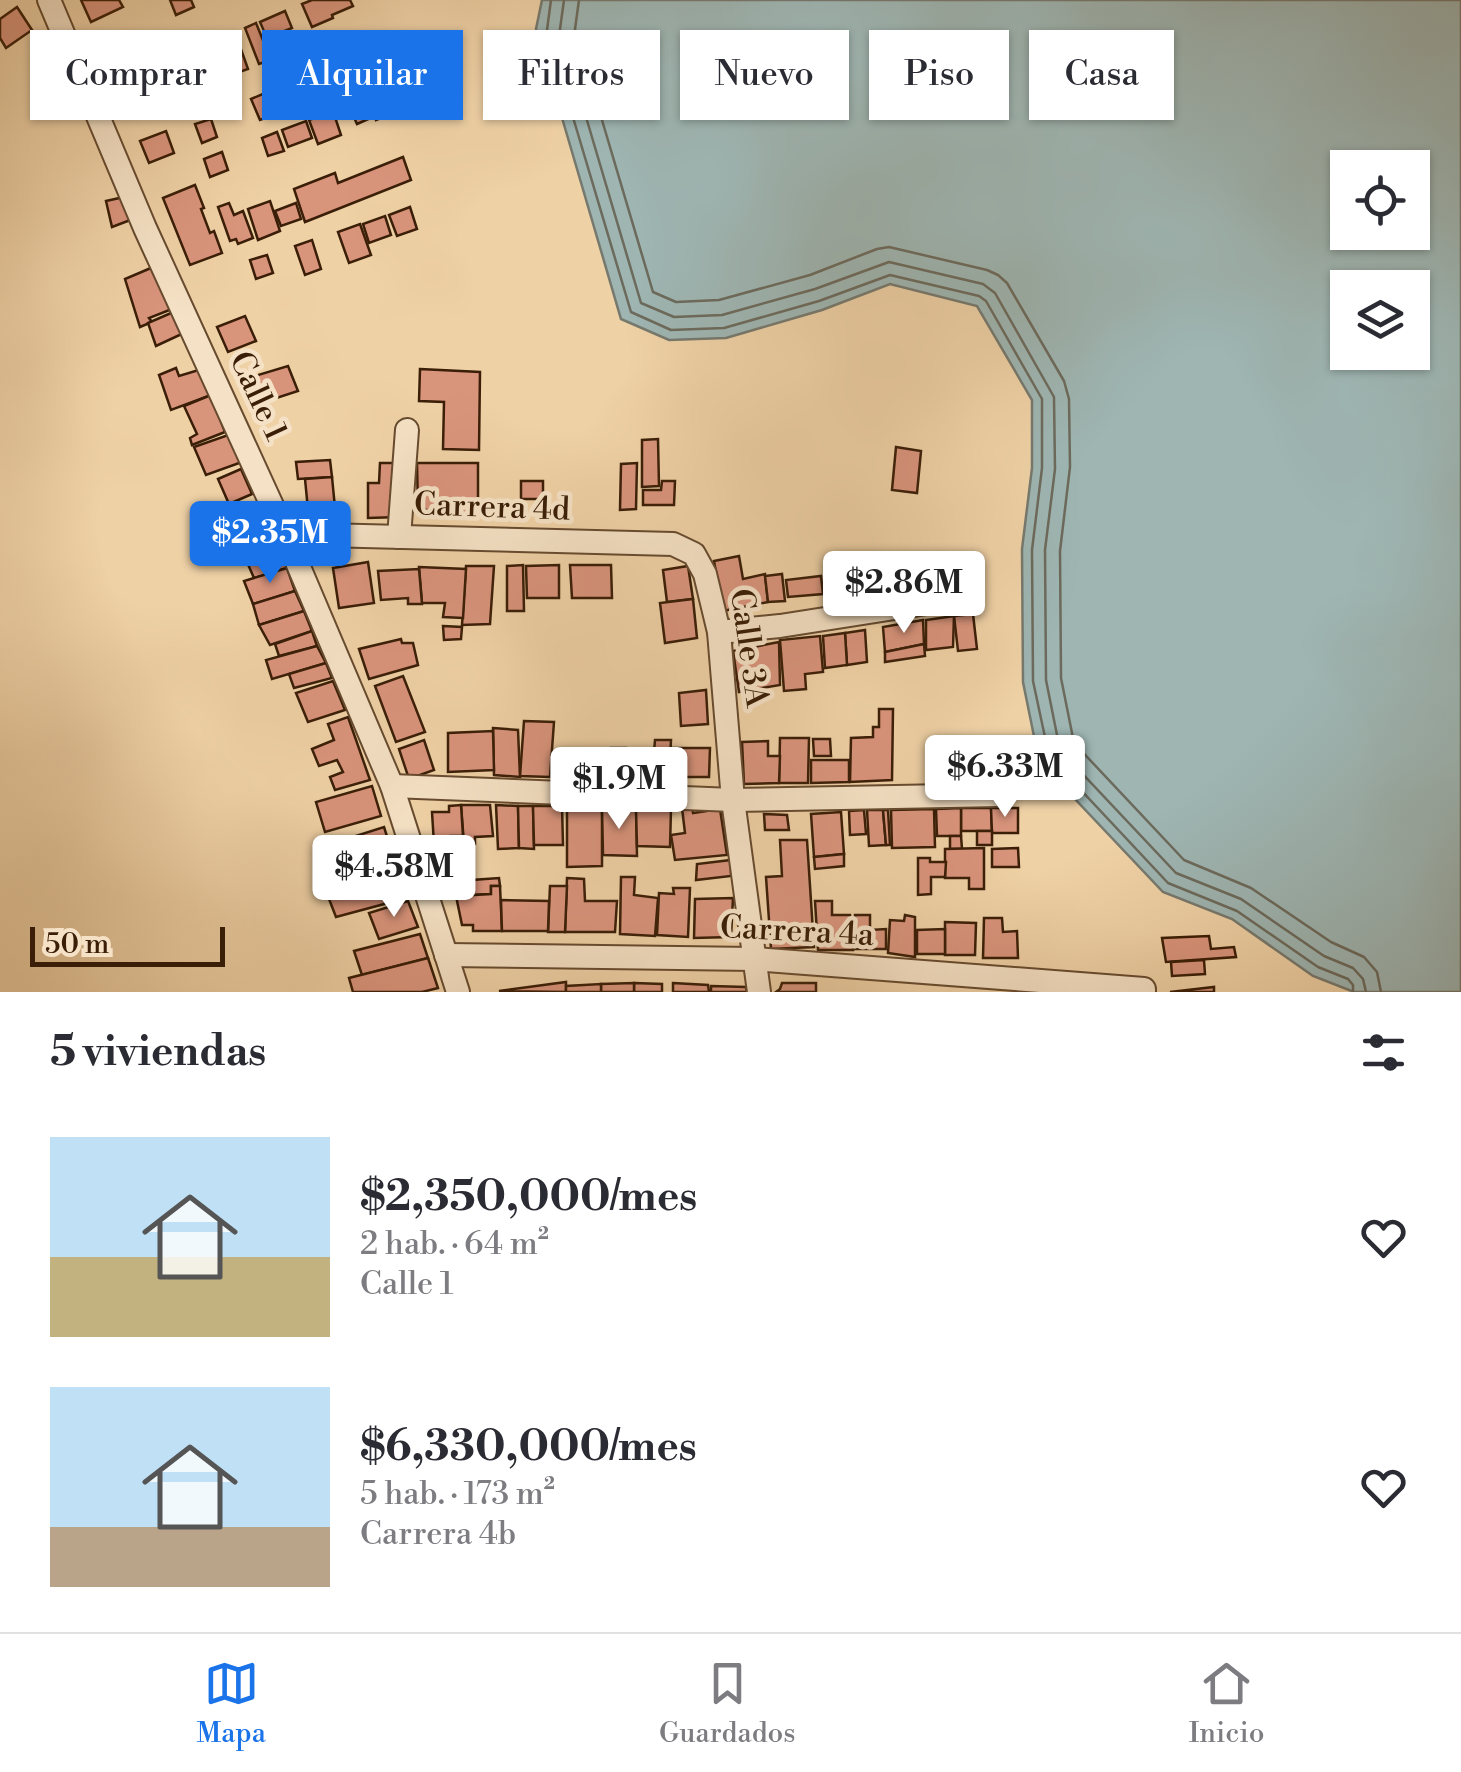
<!DOCTYPE html>
<html lang="es">
<meta charset="utf-8">
<style>
body{margin:0;font-family:"Libre Bodoni",serif;background:#f7f7f7;color:#2b2b33;height:100vh;display:flex;flex-direction:column;font-size:38px;white-space:nowrap}
*{box-sizing:border-box;margin:0}
p{font-size:32px;color:#7c7c81}
.icon{flex:none;width:55px;height:55px;fill:none;stroke:currentColor;stroke-width:2;stroke-linecap:round;stroke-linejoin:round}
.map{position:relative;height:992px;overflow:hidden}
.sheet{display:flex;flex-direction:column;background:#fff;flex:1}
.sheet>*{flex:none}
.hud{position:absolute;left:30px;top:30px;width:1402px;height:90px;display:flex;gap:20px}
.buttons{position:absolute;left:1330px;top:150px;display:grid;gap:20px}
.buttons a{display:grid;place-items:center;width:100px;height:100px;border-radius:0px;background:#fff;box-shadow:0 2px 8px #0004;font-size:50px}
.scale{position:absolute;left:30px;bottom:25px;width:195px;box-sizing:border-box;padding-left:10px;border:5px solid #3a1e07;border-top:0;font-size:28px;line-height:35px;white-space:nowrap;color:#3a1e07;-webkit-text-stroke:8px #f5e1c5;paint-order:stroke}
.price{position:absolute;translate:-50% -85px;padding:0 22px;border-radius:10px;background:#fff;color:#222;font-size:32px;line-height:65px;filter:drop-shadow(0 2px 5px #0008)}
.price::after{content:'';position:absolute;left:50%;top:60px;width:30px;height:22px;margin-left:-15px;background:inherit;clip-path:polygon(0 0,100% 0,50% 100%)}
.price.on{background:#1a73e8;color:#fff}
ul{padding:0;list-style:none}
li{display:flex;align-items:center;gap:30px;height:250px;padding:0 50px}
li span{display:grid;place-items:center;flex:none;width:280px;height:200px;border-radius:0px;color:#555}
li>.icon{margin-inline-start:auto}
span .icon{width:120px;height:120px;fill:#fffc;stroke-width:1}
li b{font-size:42px}
h2{display:flex;justify-content:space-between;align-items:center;height:120px;padding:0 50px;font-size:42px}
.pill{padding:0 35px;border-radius:0px;background:#fff;box-shadow:0 2px 8px #0004;font-size:35px;line-height:90px}
.pill.on{background:#1a73e8;color:#fff}
.menu{display:flex;justify-content:space-around;align-items:center;height:140px;border-top:2px solid #e1e1e2;background:#fff;font-size:28px;color:#7c7c81}
.menu a{display:grid;justify-items:center;gap:5px}
.menu .on{color:#1a73e8}
.map>svg:first-child{display:block}
.water{fill:#9eb5b2;stroke:#76796e;stroke-width:2.5;fill-rule:evenodd}
.lines{fill:none;stroke-linecap:round;stroke-linejoin:round}
.shore{stroke:#6c6a5c;stroke-width:2.5}
.building{fill:#d9947c;stroke:#3a1e07;stroke-width:2.5}
.street-casing{stroke:#674b2f;stroke-width:26}
.street{stroke:#f5e1c5;stroke-width:22}
.labels{text-anchor:middle;dominant-baseline:central;stroke-width:9;stroke-linejoin:round;paint-order:stroke}
.street-label{font-size:32px;fill:#3a1e07;stroke:#f5e1c5}
</style>
<div class="map">
<svg width="1461" height="992" viewBox="0 0 1461 992">
<rect width="100%" height="100%" fill="#efd1a6"/>
<filter id="stains"><feTurbulence type="fractalNoise" baseFrequency=".002" numOctaves="4"/><feColorMatrix values="0 0 0 0 .2 0 0 0 0 .09 0 0 0 0 .02 0 0 0 .5 -.17"/></filter>
<radialGradient id="worn" r=".72"><stop offset=".6" stop-color="#630" stop-opacity="0"/><stop offset="1" stop-color="#630" stop-opacity=".3"/></radialGradient>
<path class="water" d="M542 0H1461V992H1354L1313 976 1232 919 1163 892 1039 761 1023 682 1022 549 1032 468V400L977 306 890 284 822 310 726 338 669 340 621 319 536 29ZM1348 168H1412V232H1348ZM1348 288H1412V352H1348Z"/>
<g class="lines">
<g class="shore">
<polyline points="551,0 547,30 631,312 671,330 724,328 819,301 890,275 979,296 986,301 1042,399 1042,468 1032,550 1033,681 1049,756 1168,883 1237,911 1318,967 1348,979 1353,985 1353,992"/>
<polyline points="564,0 560,29 641,303 674,317 722,315 815,289 889,262 983,284 995,293 1054,397 1055,469 1045,550 1046,680 1060,750 1176,873 1241,899 1324,956 1353,968 1363,979 1366,992"/>
<polyline points="579,0 575,29 653,292 676,302 719,300 810,275 877,249 889,247 987,270 998,275 1007,283 1064,381 1069,399 1070,467 1060,551 1061,678 1074,743 1184,860 1251,888 1331,942 1364,957 1377,972 1381,992"/>
</g>
</g>
<g class="building">
<polygon points="81,0 119,0 123,7 91,22"/>
<polygon points="170,0 191,0 194,7 176,15"/>
<polygon points="312,0 350,0 353,6 332,15 333,18 312,27 302,4"/>
<polygon points="17,7 32,30 6,48 0,38 0,19"/>
<polygon points="285,11 292,28 267,38 260,22"/>
<polygon points="256,23 271,60 259,64 245,28"/>
<polygon points="238,41 248,69 228,76 218,48"/>
<polygon points="356,44 369,79 348,87 347,84 326,92 319,74 340,65 335,53"/>
<polygon points="141,59 150,85 122,95 112,69"/>
<polygon points="217,59 223,78 199,86 194,68"/>
<polygon points="279,72 284,87 273,91 268,76"/>
<polygon points="154,87 162,106 131,117 124,98"/>
<polygon points="387,90 396,112 376,120 375,116 357,124 349,106"/>
<polygon points="270,91 279,113 260,120 251,99"/>
<polygon points="333,111 341,135 318,144 309,120"/>
<polygon points="211,119 217,137 202,143 195,124"/>
<polygon points="306,121 312,138 288,147 282,130"/>
<polygon points="166,131 174,153 149,163 140,141"/>
<polygon points="277,132 284,151 268,156 262,138"/>
<polygon points="222,152 228,170 210,177 204,159"/>
<polygon points="403,157 411,180 305,222 294,189 335,173 338,183"/>
<polygon points="195,185 204,208 201,209 210,233 214,231 222,253 190,265 163,198"/>
<polygon points="124,197 133,219 112,227 106,201"/>
<polygon points="270,201 280,231 258,240 248,209"/>
<polygon points="229,203 234,215 243,211 253,238 238,244 236,239 230,241 218,207"/>
<polygon points="296,203 301,219 281,226 275,211"/>
<polygon points="410,207 417,229 397,236 389,215"/>
<polygon points="385,216 391,235 369,243 363,224"/>
<polygon points="360,224 371,255 349,263 338,232"/>
<polygon points="312,240 321,269 305,275 295,246"/>
<polygon points="267,255 273,273 256,279 250,260"/>
<polygon points="158,265 177,307 149,318 152,322 140,327 125,279"/>
<polygon points="178,310 186,332 156,346 148,323"/>
<polygon points="245,316 256,341 228,352 217,327"/>
<polygon points="288,366 298,391 255,405 245,379"/>
<polygon points="176,368 179,376 202,369 214,394 171,410 159,375"/>
<polygon points="420,369 480,372 479,450 443,449 444,402 419,401"/>
<polygon points="211,395 225,432 192,445 190,438 197,434 184,406"/>
<polygon points="231,434 242,462 206,475 194,447"/>
<polygon points="658,439 659,486 642,487 642,440"/>
<polygon points="896,447 921,451 917,493 892,490"/>
<polygon points="330,460 332,477 298,479 296,462"/>
<polygon points="380,463 400,463 399,517 368,518 368,483 379,483"/>
<polygon points="417,463 478,463 478,513 446,515 446,510 435,510 430,513 425,509 418,509"/>
<polygon points="637,463 636,509 620,510 621,464"/>
<polygon points="241,469 252,494 229,504 218,479"/>
<polygon points="332,477 336,518 309,520 305,479"/>
<rect x="521" y="481" width="22" height="18"/>
<polygon points="662,481 675,481 674,505 643,505 643,490 661,490"/>
<polygon points="265,514 272,529 235,541 229,527"/>
<polygon points="274,534 281,552 247,562 241,545"/>
<polygon points="281,552 287,568 254,578 247,562"/>
<polygon points="739,556 743,579 765,574 768,602 723,611 714,561"/>
<polygon points="886,556 887,590 861,593 860,558"/>
<polygon points="943,557 944,569 950,568 951,583 900,589 897,562"/>
<polygon points="856,561 858,593 828,596 826,564"/>
<polygon points="368,562 374,603 339,608 333,568"/>
<polygon points="523,565 524,611 507,611 507,566"/>
<polygon points="559,565 559,598 527,598 526,566"/>
<polygon points="570,565 611,565 612,598 572,598"/>
<polygon points="466,566 494,566 490,624 462,625"/>
<polygon points="688,566 693,599 667,602 663,570"/>
<polygon points="419,567 466,569 463,618 443,617 445,603 422,603"/>
<polygon points="287,568 295,591 253,604 244,581"/>
<polygon points="419,569 422,604 408,604 408,598 381,600 378,571"/>
<polygon points="782,574 785,601 768,602 765,576"/>
<polygon points="821,576 823,594 788,597 786,580"/>
<polygon points="295,591 304,611 259,625 253,604"/>
<polygon points="693,599 697,638 665,643 660,603"/>
<polygon points="304,611 312,631 270,645 259,625"/>
<polygon points="973,614 977,649 958,651 954,616"/>
<polygon points="954,616 953,647 926,650 926,620"/>
<polygon points="923,620 924,644 885,652 883,627"/>
<polygon points="443,626 462,627 461,639 444,640"/>
<polygon points="865,630 867,662 847,665 845,633"/>
<polygon points="312,631 317,646 279,656 275,644"/>
<polygon points="845,633 847,665 825,668 823,636"/>
<polygon points="820,636 823,672 805,674 806,689 784,691 780,640"/>
<polygon points="401,639 402,643 413,643 418,665 369,679 359,649"/>
<polygon points="779,642 780,685 739,692 733,651"/>
<polygon points="924,644 925,656 885,662 885,652"/>
<polygon points="317,646 326,663 272,679 266,660"/>
<polygon points="326,663 332,678 294,688 289,674"/>
<polygon points="403,676 425,732 396,742 375,686"/>
<polygon points="333,681 345,710 308,722 296,693"/>
<polygon points="706,690 708,724 681,726 679,693"/>
<polygon points="879,709 893,709 892,780 850,782 851,738 873,737 873,727 879,727"/>
<polygon points="348,717 370,780 335,790 330,777 343,772 337,760 319,766 312,749 334,740 328,724"/>
<polygon points="524,721 554,722 550,777 520,776"/>
<polygon points="493,728 518,730 520,777 494,775"/>
<polygon points="493,731 494,770 448,772 448,733"/>
<polygon points="780,738 809,738 808,783 779,783"/>
<polygon points="813,739 830,739 831,756 814,756"/>
<polygon points="947,739 961,739 961,775 937,775 937,756 947,756"/>
<polygon points="947,739 947,756 937,756 936,740"/>
<polygon points="424,740 434,770 409,779 399,749"/>
<polygon points="655,740 671,740 669,779 629,779 630,752 654,752"/>
<polygon points="768,741 768,756 780,756 779,783 744,784 742,742"/>
<polygon points="611,748 626,748 625,779 610,779"/>
<polygon points="672,748 710,748 709,777 671,777"/>
<polygon points="811,760 849,760 849,782 811,783"/>
<polygon points="372,786 381,816 325,832 316,802"/>
<polygon points="461,805 490,805 493,836 475,837 475,844 464,844"/>
<polygon points="461,805 463,836 451,836 452,844 434,844 432,812 449,812 449,806"/>
<polygon points="496,805 518,806 519,848 498,849"/>
<polygon points="518,806 533,806 534,849 519,848"/>
<polygon points="533,806 562,806 563,845 534,845"/>
<polygon points="567,806 602,807 602,866 567,867"/>
<polygon points="692,807 693,813 720,809 727,855 675,860 671,835 685,833 682,808"/>
<polygon points="602,808 636,809 637,856 603,855"/>
<polygon points="961,808 991,808 992,831 961,831"/>
<polygon points="961,808 961,836 937,836 936,809"/>
<polygon points="991,808 1018,808 1018,833 992,833"/>
<polygon points="636,809 671,809 670,847 637,846"/>
<polygon points="934,809 935,847 892,848 891,810"/>
<polygon points="864,810 866,834 850,835 849,811"/>
<polygon points="867,810 883,810 886,845 869,846"/>
<polygon points="883,810 888,810 890,845 886,845"/>
<polygon points="841,812 844,854 814,857 811,814"/>
<polygon points="764,814 787,815 789,830 765,830"/>
<polygon points="384,827 390,846 349,858 343,840"/>
<rect x="977" y="831" width="15" height="14"/>
<polygon points="950,836 961,836 962,849 950,849"/>
<polygon points="780,840 807,840 814,947 771,949 766,877 782,876"/>
<polygon points="390,846 397,864 342,881 336,862"/>
<polygon points="984,848 984,889 969,889 969,878 945,878 945,849"/>
<polygon points="1018,848 1019,867 992,867 992,849"/>
<polygon points="844,854 844,866 815,869 814,857"/>
<polygon points="918,858 930,858 930,862 946,862 945,877 931,877 931,894 918,895"/>
<polygon points="731,860 731,876 696,880 697,864"/>
<polygon points="397,864 401,879 394,881 399,900 336,917 324,886"/>
<polygon points="621,877 635,877 634,895 658,898 655,936 620,934"/>
<polygon points="499,878 500,886 491,886 491,894 473,895 472,880"/>
<polygon points="567,878 584,879 585,901 617,901 615,932 565,932"/>
<polygon points="491,886 500,886 502,931 473,931 473,925 462,925 456,896 491,894"/>
<polygon points="550,886 567,886 565,932 548,932"/>
<polygon points="673,888 690,888 688,937 657,935 659,893 674,894"/>
<polygon points="733,898 731,937 694,938 695,899"/>
<polygon points="501,900 549,901 548,931 502,931"/>
<polygon points="408,901 418,927 379,939 369,913"/>
<polygon points="815,901 832,901 832,915 850,915 853,950 818,950"/>
<polygon points="855,915 870,915 870,930 886,929 886,949 855,949"/>
<polygon points="905,915 915,917 915,957 888,953 890,920 904,921"/>
<polygon points="984,918 1002,918 1003,932 1017,931 1018,958 983,958"/>
<polygon points="945,922 976,923 975,955 945,955"/>
<polygon points="945,929 945,954 917,954 917,930"/>
<polygon points="420,934 428,958 362,975 354,951"/>
<polygon points="1209,936 1211,949 1234,947 1236,957 1166,962 1162,938"/>
<polygon points="428,958 438,988 422,992 353,992 349,978"/>
<polygon points="1204,960 1205,974 1172,976 1171,962"/>
<polygon points="566,982 566,992 499,991"/>
<polygon points="634,983 662,984 662,992 634,992"/>
<polygon points="634,983 634,992 601,992 601,984"/>
<polygon points="673,983 708,985 709,992 673,992"/>
<polygon points="782,983 816,983 816,992 776,992 780,989"/>
<polygon points="601,984 601,992 566,992 566,986"/>
<polygon points="711,986 746,987 747,992 711,992"/>
<polygon points="1214,987 1214,992 1170,992"/>
</g>
<g class="lines">
<g class="street-casing">
<g id="street">
<polyline points="49,0 145,228 285,534 392,786 458,992"/>
<polyline points="285,534 673,544 694,554 705,574 719,632 733,800 759,992"/>
<polyline points="399,537 407,430"/>
<polyline points="719,632 780,626 933,602"/>
<polyline points="392,786 733,800 1000,795"/>
<polyline points="446,955 754,959 1144,989 1144,992"/>
</g>
</g>
<use href="#street" class="street"/>
</g>
<g class="labels">
<g class="street-label">
<text transform="translate(258 396) rotate(65)">Calle 1</text>
<text transform="translate(492 507) rotate(2)">Carrera 4d</text>
<text transform="translate(749 648) rotate(82)">Calle 3A</text>
<text transform="translate(797 931) rotate(3)">Carrera 4a</text>
</g>
</g>
<rect width="100%" height="100%" filter="url(#stains)"/>
<rect width="100%" height="100%" fill="url(#worn)"/>
</svg>
<div class="buttons">
<a><svg class="icon" aria-label="locate" viewBox="0 0 24 24"><circle cx="12" cy="12" r="6"/><path d="M12 2v4M12 18v4M2 12h4M18 12h4"/></svg></a>
<a><svg class="icon" aria-label="layers" viewBox="0 0 24 24"><path d="M12 4l9 5-9 5-9-5zM3 14l9 5 9-5"/></svg></a>
</div>
<div class="scale">50 m</div>
<b class="price on" style="left:270px;top:586px">$2.35M</b>
<b class="price" style="left:904px;top:636px">$2.86M</b>
<b class="price" style="left:1005px;top:820px">$6.33M</b>
<b class="price" style="left:619px;top:832px">$1.9M</b>
<b class="price" style="left:394px;top:920px">$4.58M</b>
<div class="hud">
<a class="pill">Comprar</a>
<a class="pill on">Alquilar</a>
<a class="pill">Filtros</a>
<a class="pill">Nuevo</a>
<a class="pill">Piso</a>
<a class="pill">Casa</a>
</div>
</div>
<section class="sheet">
<h2>5 viviendas<svg class="icon" aria-label="filters" viewBox="0 0 24 24"><path d="M4 7h16M4 17h16"/><circle cx="9" cy="7" r="2"/><circle cx="15" cy="17" r="2"/></svg></h2>
<ul>
<li><span style="background:linear-gradient(#bfe0f5 60%,#c2b280 0)"><svg class="icon" aria-label="home" viewBox="0 0 24 24"><path d="M3 11l9-7 9 7M6 9v11h12V9"/></svg></span><div><b>$2,350,000/mes</b><p>2 hab. · 64 m²</p><p>Calle 1</p></div><svg class="icon" aria-label="heart" viewBox="0 0 24 24"><path d="M12 20l-8-8c-3-5 5-10 8-4 3-6 11-1 8 4z"/></svg></li>
<li><span style="background:linear-gradient(#bfe0f5 70%,#b9a48a 0)"><svg class="icon" aria-label="home" viewBox="0 0 24 24"><path d="M3 11l9-7 9 7M6 9v11h12V9"/></svg></span><div><b>$6,330,000/mes</b><p>5 hab. · 173 m²</p><p>Carrera 4b</p></div><svg class="icon" aria-label="heart" viewBox="0 0 24 24"><path d="M12 20l-8-8c-3-5 5-10 8-4 3-6 11-1 8 4z"/></svg></li>
</ul>
</section>
<nav class="menu">
<a class="on"><svg class="icon" aria-label="map" viewBox="0 0 24 24"><path d="M3 6l6-2 6 2 6-2v14l-6 2-6-2-6 2zM9 4v14M15 6v14"/></svg>Mapa</a>
<a><svg class="icon" aria-label="saved" viewBox="0 0 24 24"><path d="M7 4h10v16l-5-4-5 4z"/></svg>Guardados</a>
<a><svg class="icon" aria-label="home" viewBox="0 0 24 24"><path d="M3 11l9-7 9 7M6 9v11h12V9"/></svg>Inicio</a>
</nav>
